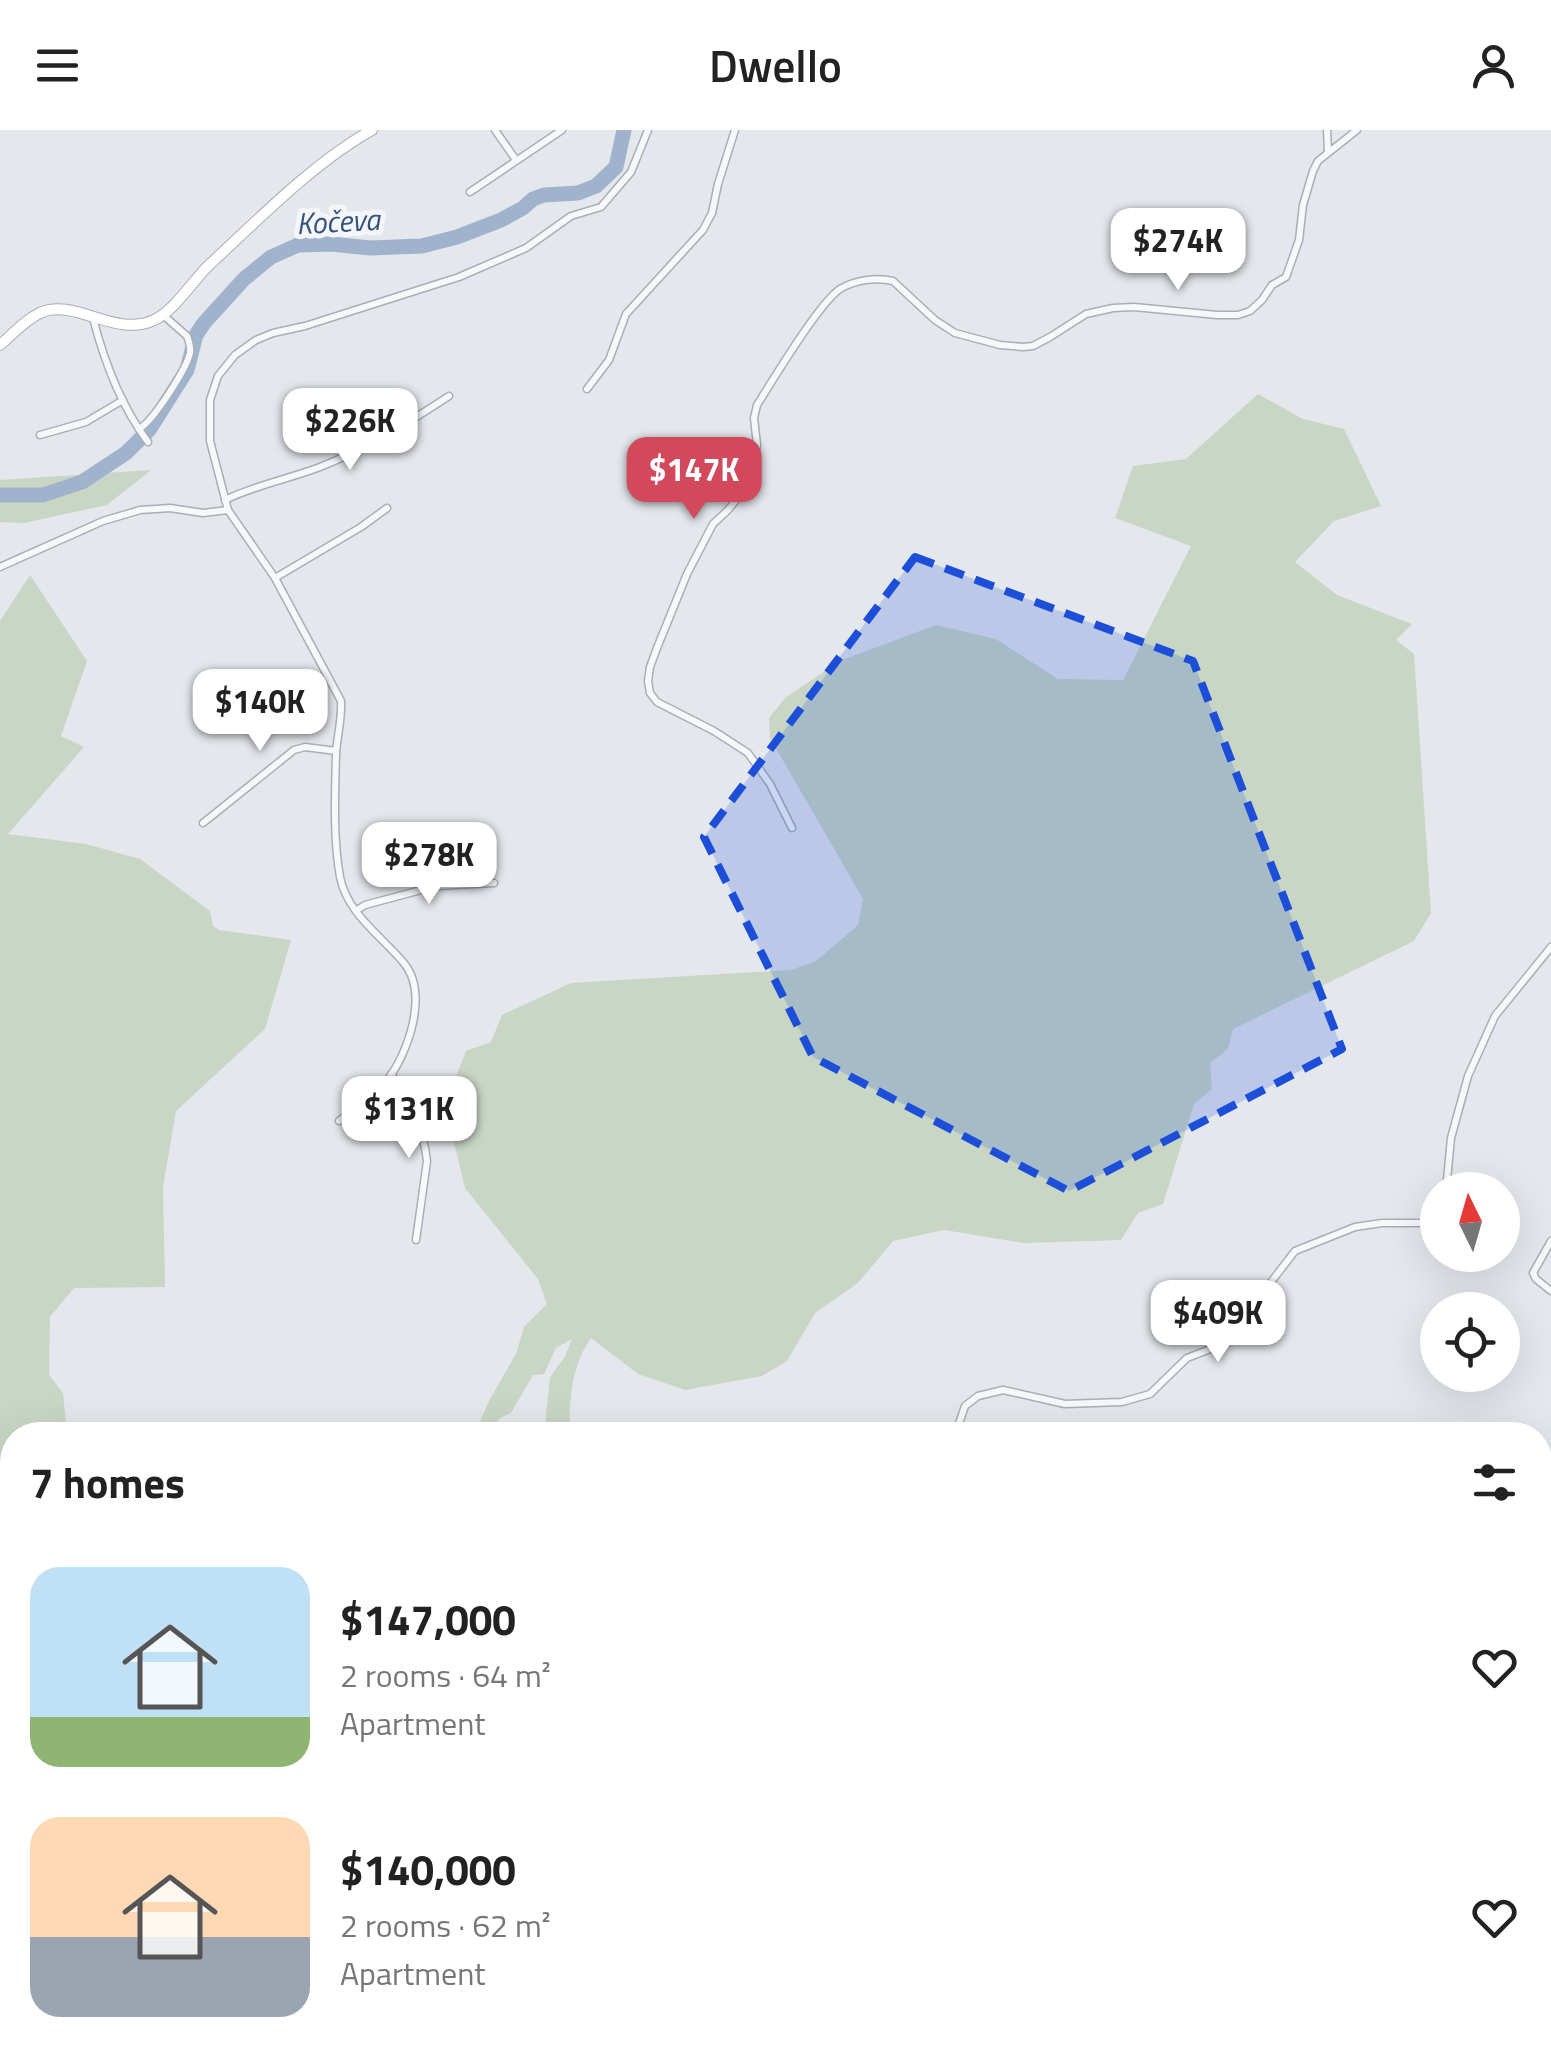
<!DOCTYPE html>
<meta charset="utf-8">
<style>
body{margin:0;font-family:"Titillium Web",sans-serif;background:#f6f6f6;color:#222;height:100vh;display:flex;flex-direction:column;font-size:38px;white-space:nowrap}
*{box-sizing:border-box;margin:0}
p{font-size:32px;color:#767676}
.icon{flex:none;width:55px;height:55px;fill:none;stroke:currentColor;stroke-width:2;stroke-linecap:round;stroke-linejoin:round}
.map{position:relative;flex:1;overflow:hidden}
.side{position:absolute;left:0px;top:1292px;width:1552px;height:642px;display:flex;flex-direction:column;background:#fff;border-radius:40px 40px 0 0;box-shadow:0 10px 40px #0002}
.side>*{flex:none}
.needle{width:65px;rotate:355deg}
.fabs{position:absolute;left:1420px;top:1042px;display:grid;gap:20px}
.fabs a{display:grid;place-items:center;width:100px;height:100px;border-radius:50%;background:#fff;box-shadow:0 10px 40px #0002;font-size:50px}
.price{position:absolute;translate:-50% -85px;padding:0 22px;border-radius:20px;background:#fff;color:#222;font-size:32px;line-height:65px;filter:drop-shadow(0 2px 5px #0008)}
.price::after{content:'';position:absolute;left:50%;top:60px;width:30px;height:22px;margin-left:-15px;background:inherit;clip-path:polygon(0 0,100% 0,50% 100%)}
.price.active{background:#d1495b;color:#fff}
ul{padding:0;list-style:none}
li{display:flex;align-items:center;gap:30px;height:250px;padding:0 30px}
li span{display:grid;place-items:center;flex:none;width:280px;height:200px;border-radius:30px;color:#555}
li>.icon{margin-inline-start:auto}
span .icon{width:120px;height:120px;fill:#fffc;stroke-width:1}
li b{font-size:42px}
h2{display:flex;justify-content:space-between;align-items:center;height:120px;padding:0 30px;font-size:42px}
header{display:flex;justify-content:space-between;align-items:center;height:130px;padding:0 30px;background:#fff;font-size:45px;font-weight:600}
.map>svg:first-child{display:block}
.green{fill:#c9d6c5}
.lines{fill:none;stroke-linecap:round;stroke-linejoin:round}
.river{stroke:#9fb4cc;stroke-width:15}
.minor-casing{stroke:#a9aeb7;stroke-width:9}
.secondary-casing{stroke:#a9aeb7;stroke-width:12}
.minor{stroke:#f7f8fa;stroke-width:6}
.secondary{stroke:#fff;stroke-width:10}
.marked{fill:#1d4ed8;fill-opacity:0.2;stroke:#1d4ed8;stroke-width:8;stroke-dasharray:20 12;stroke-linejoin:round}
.labels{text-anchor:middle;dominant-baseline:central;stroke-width:10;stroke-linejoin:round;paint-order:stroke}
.water-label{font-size:30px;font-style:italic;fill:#34527a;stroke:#f4f6f9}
</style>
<header><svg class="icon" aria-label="menu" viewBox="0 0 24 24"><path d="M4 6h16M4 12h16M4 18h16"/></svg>Dwello<svg class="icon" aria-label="person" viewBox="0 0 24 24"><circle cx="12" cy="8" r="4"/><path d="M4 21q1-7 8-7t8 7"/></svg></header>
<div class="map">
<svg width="1551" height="1933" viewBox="0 0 1551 1933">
<rect width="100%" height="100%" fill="#e4e7ec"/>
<g class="green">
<path d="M1258 264 1303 289 1344 299 1381 376 1334 391 1295 432 1337 465 1412 494 1396 510 1414 524 1431 783 1414 811 1233 899 1228 919 1210 933 1212 959 1194 974 1163 1074 1138 1083 1121 1110 1024 1113 944 1100 893 1111 858 1153 815 1183 787 1231 762 1246 685 1260 638 1244 591 1208C571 1236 569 1271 570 1305H500C517 1300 528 1305 545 1296L550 1247 564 1228 572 1209 556 1218 544 1244 533 1245 511 1283 500 1288 488 1305H474L490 1269 516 1224 524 1197 547 1174 538 1149 465 1058 445 975 466 921 491 912 502 885 571 853 791 840 816 831 858 795 863 769 770 608 769 588 786 567 842 530 936 495 996 509 1058 549 1123 550 1191 416 1115 388 1133 336 1186 329Z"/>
<polygon points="151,340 107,375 24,393 0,392 0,350"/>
<polygon points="30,445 87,531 61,606 84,617 8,704 86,714 140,729 210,781 213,796 219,800 291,810 265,899 176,981 163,1057 165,1157 74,1158 50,1187 49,1245 63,1263 67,1305 12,1305 12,1385 0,1376 0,491"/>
<polygon points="1540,1642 1551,1657 1551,1933 1319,1933 1316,1923 1540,1922"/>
<polygon points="346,1922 602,1922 606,1933 345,1933"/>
</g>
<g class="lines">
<polyline class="river" points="0,365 43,365 82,352 126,323 149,300 187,240 196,205 204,193 244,149 271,127 298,115 331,114 370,118 422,116 457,107 501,90 523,78 533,69 544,65 578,63 596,56 616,37 624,0"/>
<g class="minor-casing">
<g id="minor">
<polyline points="495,0 516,30"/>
<polyline points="1327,0 1328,22"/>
<polyline points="470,62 562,0"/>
<path d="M93 188C104 231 121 276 148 312"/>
<polyline points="587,259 609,230 626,184 703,100 712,83 718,54 735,0"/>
<path d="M139 299C153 291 186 240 190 223 191 216 189 212 187 206L163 185"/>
<polyline points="40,305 86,292 123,270"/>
<path d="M225 370C255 355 289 349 320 337 366 319 408 293 449 266"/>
<polyline points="0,437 103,391 140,380 170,378 203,383 228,380"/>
<polyline points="275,448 361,397 387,378"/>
<polyline points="203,693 294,620 305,617 336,621"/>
<path d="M792 698 770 654 748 623 714 601 657 572 650 563 648 551 650 537 657 518 687 444 713 394 728 380 749 354 757 315 754 288 757 275C773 250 819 173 840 159 855 150 876 147 893 151L935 190 955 203 1000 215 1023 217 1033 216 1050 207 1086 184 1113 178 1134 177 1217 185H1238L1250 181 1262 170 1272 155 1286 147 1299 110 1303 75 1313 41 1318 31 1357 0"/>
<polyline points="357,780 365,775 436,756 494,753"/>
<path d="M391 944C409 967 424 1002 427 1031L416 1110"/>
<path d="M339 991C354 979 373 967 386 952 408 924 430 863 403 832 380 805 347 783 340 747 333 708 335 664 336 624 337 606 342 590 341 571L275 448 228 380 210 311V270L218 246 235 225 256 210 273 203 305 196 459 147 526 118 571 86 601 77 631 42 648 0"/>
<polyline points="1446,1060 1451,1008 1468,946 1495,886 1551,817"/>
<polyline points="1551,1111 1533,1143 1536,1149 1551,1161"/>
<polyline points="955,1305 965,1276 978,1266 1003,1260 1065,1274 1122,1272 1150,1264 1187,1228 1226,1213 1237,1204 1244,1195 1254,1174 1295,1121 1355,1097 1382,1093 1427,1093 1438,1087"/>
<polyline points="1540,1351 1551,1347"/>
<polyline points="1540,1608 1551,1625"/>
<polyline points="0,1828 2,1827 12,1752"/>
<polyline points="75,1922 79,1933"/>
<polyline points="165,1922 166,1933"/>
<polyline points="787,1922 796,1933"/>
<polyline points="969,1922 970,1933"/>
</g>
</g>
<g class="secondary-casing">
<path id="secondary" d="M0 215C13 204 26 189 42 182 77 169 116 208 154 190 174 181 192 152 208 136 258 90 313 33 372 0"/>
</g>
<use href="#minor" class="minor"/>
<use href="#secondary" class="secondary"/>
</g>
<path class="marked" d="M915 427 1193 531 1342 919 1069 1061 813 927 704 707Z"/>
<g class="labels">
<g class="water-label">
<text transform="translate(338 91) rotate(-3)">Kočeva</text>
</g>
</g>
</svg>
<div class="fabs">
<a><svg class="needle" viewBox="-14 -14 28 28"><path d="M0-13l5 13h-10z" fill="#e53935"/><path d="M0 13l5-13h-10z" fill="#767676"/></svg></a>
<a><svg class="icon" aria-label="locate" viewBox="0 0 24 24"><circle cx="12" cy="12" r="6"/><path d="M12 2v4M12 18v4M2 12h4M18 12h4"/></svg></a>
</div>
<b class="price" style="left:1178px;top:163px">$274K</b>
<b class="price" style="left:350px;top:343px">$226K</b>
<b class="price active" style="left:694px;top:392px">$147K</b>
<b class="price" style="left:260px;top:624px">$140K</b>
<b class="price" style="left:429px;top:777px">$278K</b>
<b class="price" style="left:409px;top:1031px">$131K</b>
<b class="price" style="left:1218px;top:1235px">$409K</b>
<section class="side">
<h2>7 homes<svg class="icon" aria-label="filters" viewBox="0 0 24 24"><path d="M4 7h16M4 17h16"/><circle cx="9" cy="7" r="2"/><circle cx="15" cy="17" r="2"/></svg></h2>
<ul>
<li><span style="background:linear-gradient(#bfe0f5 75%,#8fb573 0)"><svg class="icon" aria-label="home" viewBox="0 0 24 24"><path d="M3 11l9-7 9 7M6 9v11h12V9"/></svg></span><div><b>$147,000</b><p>2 rooms · 64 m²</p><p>Apartment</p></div><svg class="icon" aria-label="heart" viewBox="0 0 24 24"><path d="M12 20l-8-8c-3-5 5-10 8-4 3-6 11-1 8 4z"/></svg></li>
<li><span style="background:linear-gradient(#ffd9b3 60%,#9aa5b1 0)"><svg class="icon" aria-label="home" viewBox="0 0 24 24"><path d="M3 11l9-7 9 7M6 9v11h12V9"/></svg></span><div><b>$140,000</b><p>2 rooms · 62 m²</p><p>Apartment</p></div><svg class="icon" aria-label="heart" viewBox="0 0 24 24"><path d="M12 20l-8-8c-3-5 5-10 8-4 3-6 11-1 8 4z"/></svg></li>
</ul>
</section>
</div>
